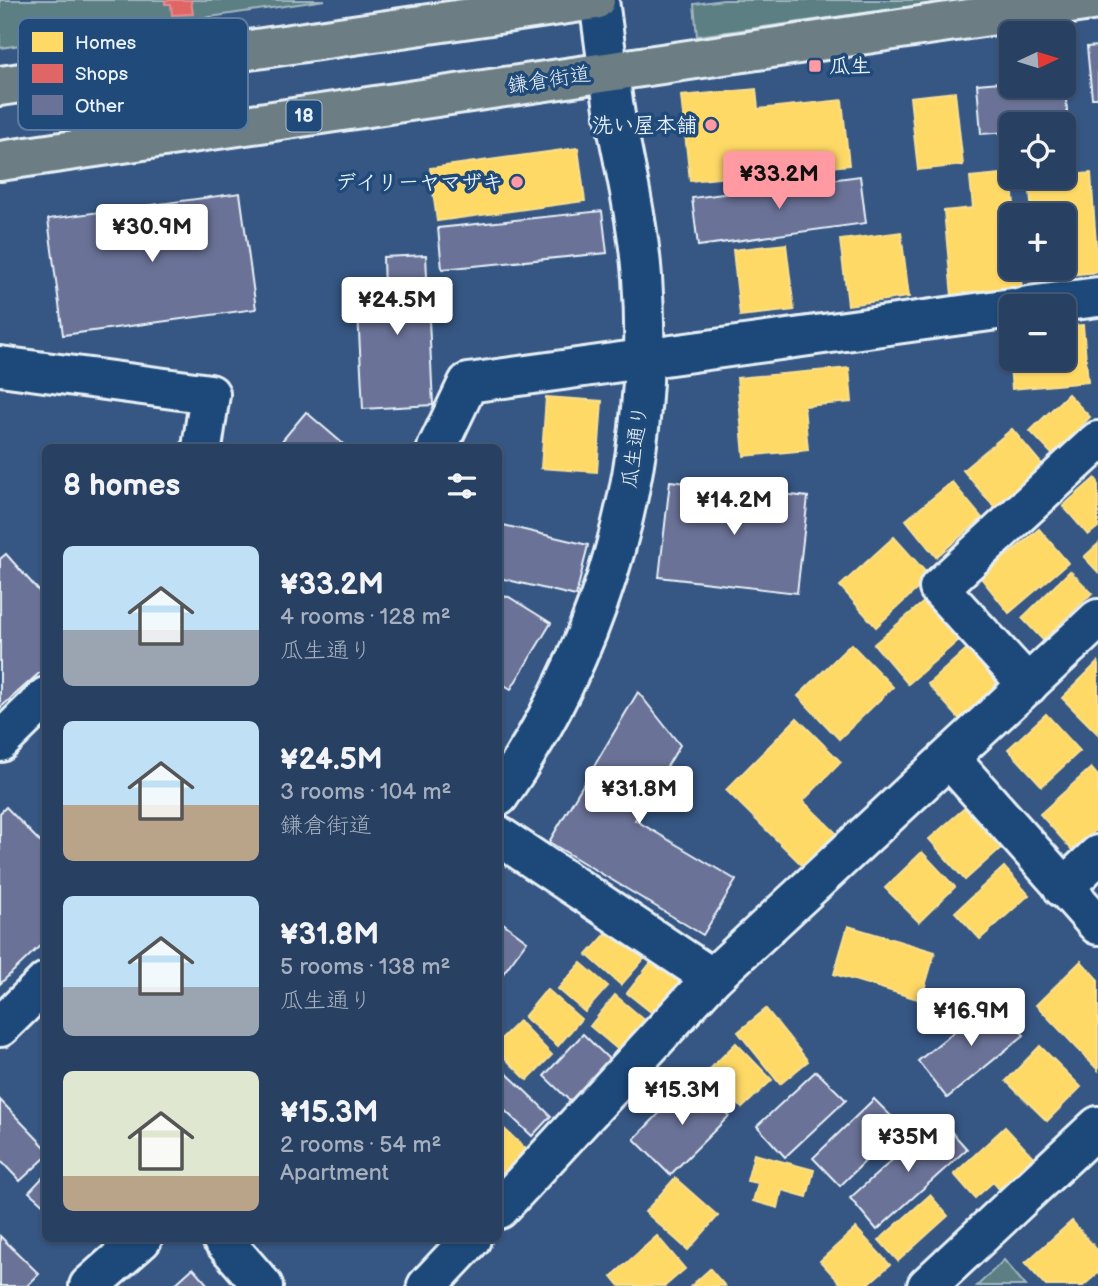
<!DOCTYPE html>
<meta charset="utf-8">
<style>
body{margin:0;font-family:"Balsamiq Sans","Klee One",sans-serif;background:#344b6b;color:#f1f3f6;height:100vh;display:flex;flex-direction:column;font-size:26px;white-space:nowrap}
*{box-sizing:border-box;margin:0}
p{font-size:23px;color:#a5afbe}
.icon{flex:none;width:38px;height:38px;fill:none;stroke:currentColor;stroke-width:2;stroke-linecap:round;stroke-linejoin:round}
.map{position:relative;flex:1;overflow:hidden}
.panel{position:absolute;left:42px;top:444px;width:460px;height:798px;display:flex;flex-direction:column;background:#284062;border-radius:10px;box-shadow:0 2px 5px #0004,0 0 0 2px #445977}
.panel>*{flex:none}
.needle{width:46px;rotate:86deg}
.tools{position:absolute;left:999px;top:21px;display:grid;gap:14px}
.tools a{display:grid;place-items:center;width:77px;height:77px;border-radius:10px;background:#284062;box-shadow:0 2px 5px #0004,0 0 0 2px #445977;font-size:35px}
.price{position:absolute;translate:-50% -60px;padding:0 16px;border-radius:7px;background:#fff;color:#222;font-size:23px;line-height:46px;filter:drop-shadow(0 2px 4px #0008)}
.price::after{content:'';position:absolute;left:50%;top:42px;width:21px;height:16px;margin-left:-10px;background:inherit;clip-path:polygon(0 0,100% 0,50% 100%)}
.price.active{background:#ff9aa2;color:#111}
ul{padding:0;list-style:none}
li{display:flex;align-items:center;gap:21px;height:175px;padding:0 21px}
li span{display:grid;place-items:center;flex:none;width:196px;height:140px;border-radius:10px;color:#555}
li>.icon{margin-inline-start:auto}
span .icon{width:84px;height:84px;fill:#fffc;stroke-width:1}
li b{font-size:30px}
h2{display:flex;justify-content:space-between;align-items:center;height:84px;padding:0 21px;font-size:30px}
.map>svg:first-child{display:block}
.green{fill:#5c7f84;stroke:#a2b8be;stroke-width:2}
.homes{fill:#ffd966;stroke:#f8e092;stroke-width:2}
.shops{fill:#e06666;stroke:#e29092;stroke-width:2}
.building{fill:#6b7297;stroke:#e8f1f8;stroke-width:2}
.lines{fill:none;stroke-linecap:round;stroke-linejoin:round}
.minor-casing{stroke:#e8f1f8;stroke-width:44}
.major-casing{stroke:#e8f1f8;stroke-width:44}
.minor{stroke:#1f4a7a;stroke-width:38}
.major{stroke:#6c7e84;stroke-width:38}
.poi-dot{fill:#ff9aa2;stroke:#1f4a7a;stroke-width:2.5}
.labels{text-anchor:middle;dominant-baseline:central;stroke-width:7;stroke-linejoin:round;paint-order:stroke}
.shield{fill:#1f4a7a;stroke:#acbfd2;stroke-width:2}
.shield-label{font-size:19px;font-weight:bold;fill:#e8f1f8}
.poi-label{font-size:21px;font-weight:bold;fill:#e8f1f8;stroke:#1f4a7a;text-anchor:end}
.street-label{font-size:21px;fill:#e8f1f8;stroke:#1f4a7a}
.key{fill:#1f4a7a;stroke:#5b7ca0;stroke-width:2}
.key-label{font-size:19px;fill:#e8f1f8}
</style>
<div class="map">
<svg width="1098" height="1286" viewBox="0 0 1098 1286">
<rect width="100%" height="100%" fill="#365683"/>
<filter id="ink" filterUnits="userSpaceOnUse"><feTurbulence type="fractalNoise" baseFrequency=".0143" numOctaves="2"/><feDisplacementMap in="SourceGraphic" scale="14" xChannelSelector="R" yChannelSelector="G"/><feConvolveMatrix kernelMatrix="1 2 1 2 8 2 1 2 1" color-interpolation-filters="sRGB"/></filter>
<g filter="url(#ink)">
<g class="green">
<polygon points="0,0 325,0 0,48"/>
<polygon points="723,0 958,0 697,36 694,4"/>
<polygon points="1004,1260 1026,1286 977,1286"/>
</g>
<g class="homes">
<polygon points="756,89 758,109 842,100 849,165 690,181 681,96"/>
<polygon points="955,92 963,165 918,170 910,97"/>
<polygon points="578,148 585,201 437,221 430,168"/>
<polygon points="1011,173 1015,215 1012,215 1012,268 1020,268 1022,290 952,296 944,211 973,208 970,177"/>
<polygon points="1091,173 1098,272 1039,278 1038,268 1064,268 1064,215 1032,215 1029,179"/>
<polygon points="901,232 909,297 848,305 840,240"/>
<polygon points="786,244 794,310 740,316 733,250"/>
<polygon points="1083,325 1088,382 1012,389 1007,331 1012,331 1012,359 1064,359 1064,326"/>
<polygon points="849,368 852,402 804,406 808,450 744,456 737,378"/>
<polygon points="1068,394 1090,417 1052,454 1030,431"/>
<polygon points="546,397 602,401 597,472 541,468"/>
<polygon points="1012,429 1044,467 995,508 963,470"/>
<polygon points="1095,478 1098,482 1098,527 1088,535 1063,506"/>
<polygon points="952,482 982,518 936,557 906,520"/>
<polygon points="1039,529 1068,563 1009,613 981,578"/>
<polygon points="894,537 930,577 876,627 840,586"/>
<polygon points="1098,544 1098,572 1084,557"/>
<polygon points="1070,571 1092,593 1043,640 1022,618"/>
<polygon points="925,601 959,640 908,684 874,644"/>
<polygon points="851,644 893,687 839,739 798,696"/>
<polygon points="970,646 1005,685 964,724 928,684"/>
<polygon points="1098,662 1098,734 1062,698"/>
<polygon points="1046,714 1080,751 1042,786 1008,749"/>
<polygon points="797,718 841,762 803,801 837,834 804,867 726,790"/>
<polygon points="1091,768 1098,776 1098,828 1073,851 1040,814"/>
<polygon points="967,806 1002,847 965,880 929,839"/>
<polygon points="922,852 955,887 919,922 885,888"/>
<polygon points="1004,867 1029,895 980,939 955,912"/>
<polygon points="613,926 651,951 621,985 587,955"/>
<polygon points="848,926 935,952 921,1000 834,974"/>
<polygon points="656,956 685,979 656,1016 627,993"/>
<polygon points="1081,961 1098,980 1098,1070 1036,1005"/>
<polygon points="581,963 608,986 585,1012 558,989"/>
<polygon points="547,989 581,1019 558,1046 524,1017"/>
<polygon points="615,995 647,1022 621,1052 590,1026"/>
<polygon points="766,1009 808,1061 780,1084 738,1032"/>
<polygon points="519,1021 552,1055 527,1080 499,1052 499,1041"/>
<polygon points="736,1043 772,1080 742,1108 706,1073"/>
<polygon points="1040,1046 1081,1087 1047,1121 1006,1081"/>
<polygon points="500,1125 526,1149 500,1179 499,1127"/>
<polygon points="1005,1127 1035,1159 1001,1191 993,1182 975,1198 954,1174"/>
<polygon points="754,1154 814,1170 807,1197 782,1190 778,1208 753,1201 758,1183 747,1181"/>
<polygon points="675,1178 718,1216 688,1250 645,1212"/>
<polygon points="930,1195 948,1216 898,1261 879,1240"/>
<polygon points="1072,1221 1098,1251 1098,1273 1083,1286 1046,1286 1025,1263"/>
<polygon points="856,1228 890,1265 866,1286 843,1286 820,1261"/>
<polygon points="657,1236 685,1269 665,1286 620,1286 612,1276"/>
<polygon points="710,1269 725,1286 691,1286"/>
</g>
<polygon class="shops" points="165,0 191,0 193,14 172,15 171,4 165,4"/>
<g class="building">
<polygon points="1098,46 1098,98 1092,98 1087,47"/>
<polygon points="1064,76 1071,156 1064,156 1064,124 1012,124 1012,161 1008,132 981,134 977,84 1012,81 1012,86 1064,86"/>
<polygon points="860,176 866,223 698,246 692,198"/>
<polygon points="240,193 256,309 63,335 48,219"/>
<polygon points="602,211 607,253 442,269 438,228"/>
<polygon points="426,255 433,405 363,409 357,293 384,292 383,257"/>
<polygon points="306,412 348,448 276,448"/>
<polygon points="670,481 808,497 797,593 659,577"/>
<polygon points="499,524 588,545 576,596 499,578"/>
<polygon points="6,554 46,599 46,667 0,708 0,559"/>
<polygon points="499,596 509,597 551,623 511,689 499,682"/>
<polygon points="638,692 680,745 635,820 736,880 703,935 549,842"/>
<polygon points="6,807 46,848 46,940 0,984 0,813"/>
<polygon points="499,920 527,941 499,979"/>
<polygon points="994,999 1024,1035 947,1098 918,1061"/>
<polygon points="583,1034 611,1061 571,1102 544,1076"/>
<polygon points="499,1066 551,1116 532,1136 499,1105"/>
<polygon points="816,1071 846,1100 785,1157 757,1126"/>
<polygon points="693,1079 729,1116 670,1175 634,1139"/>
<polygon points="874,1099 901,1126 840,1186 813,1158"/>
<polygon points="0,1100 46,1148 46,1157 20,1181 0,1160"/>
<polygon points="939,1118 967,1149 877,1230 850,1198"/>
<polygon points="46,1174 46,1207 29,1192"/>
<polygon points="0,1236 39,1274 27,1286 0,1286"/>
<polygon points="193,1268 209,1286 173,1286"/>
</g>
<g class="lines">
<g class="minor-casing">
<g id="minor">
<polyline points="1028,306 1098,297"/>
<polyline points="0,366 210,394 202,448"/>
<polyline points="437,448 468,383 1012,308"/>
<polyline points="1028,685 939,588 1098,441"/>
<polyline points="0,742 46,697"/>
<polyline points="950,759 1098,925"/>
<path d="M499 796C604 644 656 463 642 277 638 222 625 169 615 115 609 77 604 38 599 0"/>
<polyline points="499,836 712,978"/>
<polyline points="1063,888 1098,855"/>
<polyline points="0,1027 46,982"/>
<polyline points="499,1209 712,978 1098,619"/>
<polyline points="222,1239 263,1286"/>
<polyline points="89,1286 142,1239"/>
<polyline points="427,1286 471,1239"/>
<polyline points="927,1286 1098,1126"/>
</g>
</g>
<g class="major-casing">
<g id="major">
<polyline points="0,86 595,0"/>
<polyline points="0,161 1098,0"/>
</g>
</g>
<use href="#minor" class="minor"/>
<use href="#major" class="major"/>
</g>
</g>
<g class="poi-dot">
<rect x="808" y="59" width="14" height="14" rx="3.5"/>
<circle cx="711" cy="125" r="7"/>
<circle cx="517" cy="182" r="7"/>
</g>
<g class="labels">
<rect class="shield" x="286.5" y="100.5" width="35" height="31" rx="5"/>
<g class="shield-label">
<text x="304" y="116">18</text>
</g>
<g class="poi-label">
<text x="829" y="66" text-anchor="start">瓜生</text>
<text x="697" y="125">洗い屋本舗</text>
<text x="503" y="182">デイリーヤマザキ</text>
</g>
<g class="street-label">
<text transform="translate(549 80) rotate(-9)">鎌倉街道</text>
<text transform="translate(635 447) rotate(-82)">瓜生通り</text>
</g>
</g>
<rect x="18" y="18" width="230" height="112" rx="10" class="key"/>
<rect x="32" y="32" width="31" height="20" fill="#ffd966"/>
<rect x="32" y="64" width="31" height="19" fill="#e06666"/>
<rect x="32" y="95" width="31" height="20" fill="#6b7297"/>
<g class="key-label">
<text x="75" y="49">Homes</text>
<text x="75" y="80">Shops</text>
<text x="75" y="112">Other</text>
</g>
</svg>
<div class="tools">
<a><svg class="needle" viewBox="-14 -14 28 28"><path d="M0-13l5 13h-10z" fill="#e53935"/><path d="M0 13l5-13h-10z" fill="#a5afbe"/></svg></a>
<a><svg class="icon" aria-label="locate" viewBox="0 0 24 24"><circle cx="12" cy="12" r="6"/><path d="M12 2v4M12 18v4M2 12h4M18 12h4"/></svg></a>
<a>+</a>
<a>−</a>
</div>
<b class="price active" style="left:779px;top:211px">¥33.2M</b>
<b class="price" style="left:152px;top:264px">¥30.9M</b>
<b class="price" style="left:397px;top:337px">¥24.5M</b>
<b class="price" style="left:734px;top:537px">¥14.2M</b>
<b class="price" style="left:639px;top:826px">¥31.8M</b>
<b class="price" style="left:971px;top:1048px">¥16.9M</b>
<b class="price" style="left:682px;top:1127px">¥15.3M</b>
<b class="price" style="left:908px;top:1174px">¥35M</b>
<section class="panel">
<h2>8 homes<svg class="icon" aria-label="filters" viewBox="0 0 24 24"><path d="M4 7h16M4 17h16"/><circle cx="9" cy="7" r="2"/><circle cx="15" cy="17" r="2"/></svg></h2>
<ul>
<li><span style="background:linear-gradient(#bfe0f5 60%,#9aa5b1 0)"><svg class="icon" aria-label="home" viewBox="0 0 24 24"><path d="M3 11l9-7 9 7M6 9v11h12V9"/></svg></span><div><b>¥33.2M</b><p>4 rooms · 128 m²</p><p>瓜生通り</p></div></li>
<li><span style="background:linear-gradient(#bfe0f5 60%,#b9a48a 0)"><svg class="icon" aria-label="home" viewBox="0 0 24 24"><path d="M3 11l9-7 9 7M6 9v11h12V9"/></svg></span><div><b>¥24.5M</b><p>3 rooms · 104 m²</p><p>鎌倉街道</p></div></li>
<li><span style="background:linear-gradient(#bfe0f5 65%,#9aa5b1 0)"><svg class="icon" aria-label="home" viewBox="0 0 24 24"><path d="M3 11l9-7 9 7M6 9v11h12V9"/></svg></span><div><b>¥31.8M</b><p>5 rooms · 138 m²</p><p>瓜生通り</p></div></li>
<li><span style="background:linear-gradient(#dfe7d0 75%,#b9a48a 0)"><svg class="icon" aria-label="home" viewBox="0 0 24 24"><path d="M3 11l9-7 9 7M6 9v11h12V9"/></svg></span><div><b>¥15.3M</b><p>2 rooms · 54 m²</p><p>Apartment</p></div></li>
</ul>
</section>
</div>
